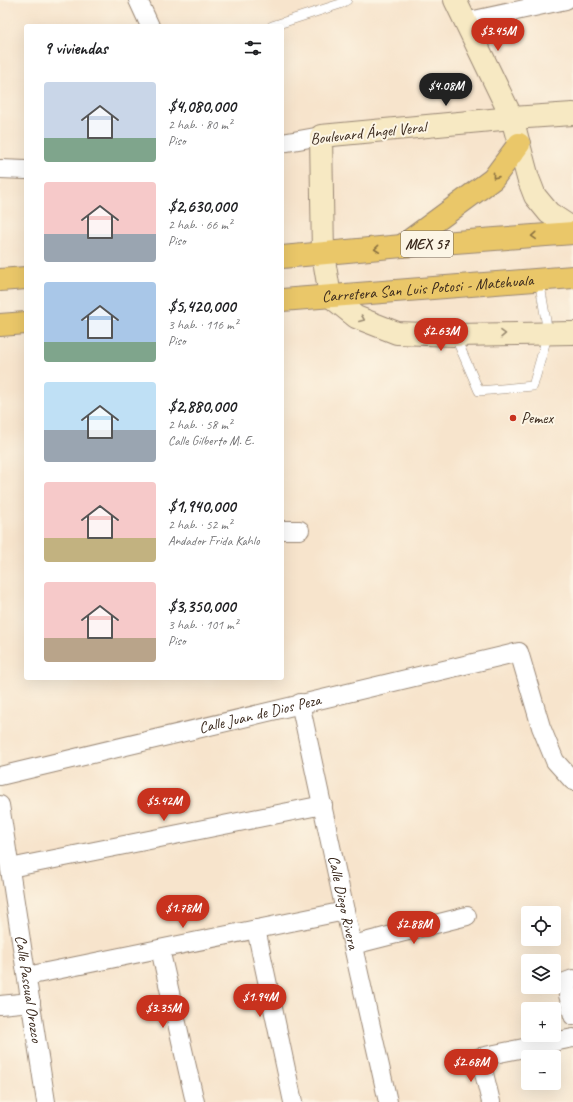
<!DOCTYPE html>
<html lang="es">
<meta charset="utf-8">
<style>
body{margin:0;font-family:Caveat,sans-serif;background:#f2f2f2;color:#202124;height:100vh;display:flex;flex-direction:column;font-size:15px;white-space:nowrap}
*{box-sizing:border-box;margin:0}
p{font-size:13px;color:#757577}
.icon{flex:none;width:22px;height:22px;fill:none;stroke:currentColor;stroke-width:2;stroke-linecap:round;stroke-linejoin:round}
.map{position:relative;flex:1;overflow:hidden}
.side{position:absolute;left:24px;top:24px;width:260px;height:656px;display:flex;flex-direction:column;background:#fff;border-radius:4px;box-shadow:0 4px 16px #0002}
.side>*{flex:none}
.tools{position:absolute;left:521px;top:906px;display:grid;gap:8px}
.tools a{display:grid;place-items:center;width:40px;height:40px;border-radius:4px;background:#fff;box-shadow:0 4px 16px #0002;font-size:20px}
.price{position:absolute;translate:-50% -34px;padding:0 9px;border-radius:14px;background:#c8321e;color:#fff;font-size:13px;line-height:26px;filter:drop-shadow(0 1px 2px #0008)}
.price::after{content:'';position:absolute;left:50%;top:24px;width:12px;height:9px;margin-left:-6px;background:inherit;clip-path:polygon(0 0,100% 0,50% 100%)}
.price.active{background:#222;color:#fff}
ul{padding:0;list-style:none}
li{display:flex;align-items:center;gap:12px;height:100px;padding:0 20px}
li span{display:grid;place-items:center;flex:none;width:112px;height:80px;border-radius:4px;color:#555}
li>.icon{margin-inline-start:auto}
span .icon{width:48px;height:48px;fill:#fffc;stroke-width:1}
li b{font-size:17px}
h2{display:flex;justify-content:space-between;align-items:center;height:48px;padding:0 20px;font-size:17px}
.map>svg:first-child{display:block}
.lines{fill:none;stroke-linecap:round;stroke-linejoin:round}
.lane-casing{stroke:#998775;stroke-width:10}
.street-casing{stroke:#998775;stroke-width:20}
.secondary-casing{stroke:#998775;stroke-width:24}
.highway-casing{stroke:#998775;stroke-width:24}
.lane{stroke:#fff;stroke-width:9}
.street{stroke:#fff;stroke-width:18}
.secondary{stroke:#f7e9c3;stroke-width:22}
.highway{stroke:#eac769;stroke-width:22}
.oneway{stroke:#8a7140}
.oneway2{stroke:#998a70}
.poi-dot{fill:#c8321e;stroke:#fcf5e5;stroke-width:1.5}
.labels{text-anchor:middle;dominant-baseline:central;stroke-width:4;stroke-linejoin:round;paint-order:stroke}
.shield{fill:#fcf5e5;stroke:#75675a;stroke-width:1}
.shield-label{font-size:15px;font-weight:bold;fill:#3b2a1e}
.street-label{font-size:16px;fill:#3b2a1e;stroke:#fcf5e5}
.poi-label{font-size:16px;fill:#3b2a1e;stroke:#fcf5e5;text-anchor:start}
</style>
<div class="map">
<svg width="573" height="1102" viewBox="0 0 573 1102">
<rect width="100%" height="100%" fill="#fcf5e5"/>
<filter id="ink" filterUnits="userSpaceOnUse"><feTurbulence type="fractalNoise" baseFrequency=".025" numOctaves="2"/><feDisplacementMap in="SourceGraphic" scale="8" xChannelSelector="R" yChannelSelector="G"/><feConvolveMatrix kernelMatrix="1 2 1 2 8 2 1 2 1" color-interpolation-filters="sRGB"/></filter>
<filter id="wash" filterUnits="userSpaceOnUse"><feTurbulence type="fractalNoise" baseFrequency=".012" numOctaves="4" result="noise"/><feDisplacementMap in="SourceGraphic" scale="16" xChannelSelector="R" yChannelSelector="G"/><feGaussianBlur stdDeviation="0.9" result="paint"/><feColorMatrix in="noise" values="0 0 0 0 0 0 0 0 0 0 0 0 0 0 0 0 0 1.4 0 .05"/><feComposite in="paint" operator="in"/></filter>
<g filter="url(#wash)">
<rect width="100%" height="100%" fill="#f7e4cc"/>
</g>
<g filter="url(#ink)">
<g class="lines">
<g class="lane-casing">
<g id="lane">
<polyline points="272,26 340,4 347,0"/>
<polyline points="455,336 479,391 533,386 548,333 539,279"/>
</g>
</g>
<g class="street-casing">
<g id="street">
<polyline points="138,0 150,26"/>
<polyline points="465,22 566,0"/>
<polyline points="282,143 321,136"/>
<polyline points="0,169 26,170"/>
<polyline points="282,530 300,530"/>
<path id="s1" d="M300 703 345 911 388 1102"/>
<path id="s2" d="M0 776 519 652 541 727 555 761 573 781"/>
<path id="s3" d="M0 805 46 1102"/>
<polyline points="10,868 323,805"/>
<polyline points="256,929 293,1102"/>
<polyline points="353,945 467,916"/>
<polyline points="160,949 195,1102"/>
<polyline points="27,976 345,911"/>
<polyline points="573,979 565,982 573,1016"/>
<polyline points="0,1005 31,1002"/>
<polyline points="491,1102 480,1057 573,1038"/>
</g>
</g>
<g class="secondary-casing">
<g id="secondary">
<polyline points="455,0 512,118 528,178 535,196 549,213 573,229"/>
<polyline points="573,114 512,118 321,136 323,254 330,296 356,317 397,333 455,335 573,333"/>
</g>
</g>
<g class="highway-casing">
<g id="highway">
<polyline points="402,246 493,179 519,144"/>
<polyline points="282,257 402,246 573,233"/>
<polyline points="0,280 26,278"/>
<path id="s4" d="M282 300 573 277"/>
<polyline points="0,325 26,323"/>
</g>
</g>
<use href="#lane" class="lane"/>
<use href="#street" class="street"/>
<use href="#secondary" class="secondary"/>
<use href="#highway" class="highway"/>
</g>
<defs><path id="oneway-chevron" d="M-2-3.5L2.5 0L-2 3.5" fill="none" stroke-width="1.6" stroke-linecap="round" stroke-linejoin="round"/></defs>
<g class="oneway">
<use href="#oneway-chevron" transform="translate(495 176) rotate(129)"/>
<use href="#oneway-chevron" transform="translate(534 236) rotate(176)"/>
<use href="#oneway-chevron" transform="translate(377 249) rotate(174)"/>
</g>
<g class="oneway2">
<use href="#oneway-chevron" transform="translate(362 319) rotate(22)"/>
<use href="#oneway-chevron" transform="translate(503 334) rotate(-1)"/>
</g>
</g>
<circle class="poi-dot" cx="513" cy="418" r="4"/>
<g class="labels">
<rect class="shield" x="401" y="231" width="52" height="26" rx="3"/>
<g class="shield-label">
<text x="427" y="244">MEX 57</text>
</g>
<g class="street-label">
<text transform="translate(368 133) rotate(-6)">Boulevard Ángel Veral</text>
<text stroke="none"><textPath href="#s4" startOffset="146">Carretera San Luis Potosi - Matehuala</textPath></text>
<text stroke="none"><textPath href="#s2" startOffset="267">Calle Juan de Dios Peza</textPath></text>
<text stroke="none"><textPath href="#s1" startOffset="204">Calle Diego Rivera</textPath></text>
<text stroke="none"><textPath href="#s3" startOffset="186">Calle Pascual Orozco</textPath></text>
</g>
<g class="poi-label">
<text x="521" y="418">Pemex</text>
</g>
</g>
</svg>
<div class="tools">
<a><svg class="icon" aria-label="locate" viewBox="0 0 24 24"><circle cx="12" cy="12" r="6"/><path d="M12 2v4M12 18v4M2 12h4M18 12h4"/></svg></a>
<a><svg class="icon" aria-label="layers" viewBox="0 0 24 24"><path d="M12 4l9 5-9 5-9-5zM3 14l9 5 9-5"/></svg></a>
<a>+</a>
<a>−</a>
</div>
<b class="price" style="left:498px;top:52px">$3.45M</b>
<b class="price active" style="left:446px;top:107px">$4.08M</b>
<b class="price" style="left:441px;top:352px">$2.63M</b>
<b class="price" style="left:164px;top:822px">$5.42M</b>
<b class="price" style="left:183px;top:929px">$1.78M</b>
<b class="price" style="left:414px;top:945px">$2.88M</b>
<b class="price" style="left:260px;top:1018px">$1.94M</b>
<b class="price" style="left:163px;top:1029px">$3.35M</b>
<b class="price" style="left:471px;top:1083px">$2.68M</b>
<section class="side">
<h2>9 viviendas<svg class="icon" aria-label="filters" viewBox="0 0 24 24"><path d="M4 7h16M4 17h16"/><circle cx="9" cy="7" r="2"/><circle cx="15" cy="17" r="2"/></svg></h2>
<ul>
<li><span style="background:linear-gradient(#c9d6e8 70%,#7fa58c 0)"><svg class="icon" aria-label="home" viewBox="0 0 24 24"><path d="M3 11l9-7 9 7M6 9v11h12V9"/></svg></span><div><b>$4,080,000</b><p>2 hab. · 80 m²</p><p>Piso</p></div></li>
<li><span style="background:linear-gradient(#f6c9c9 65%,#9aa5b1 0)"><svg class="icon" aria-label="home" viewBox="0 0 24 24"><path d="M3 11l9-7 9 7M6 9v11h12V9"/></svg></span><div><b>$2,630,000</b><p>2 hab. · 66 m²</p><p>Piso</p></div></li>
<li><span style="background:linear-gradient(#a9c7e8 75%,#7fa58c 0)"><svg class="icon" aria-label="home" viewBox="0 0 24 24"><path d="M3 11l9-7 9 7M6 9v11h12V9"/></svg></span><div><b>$5,420,000</b><p>3 hab. · 116 m²</p><p>Piso</p></div></li>
<li><span style="background:linear-gradient(#bfe0f5 60%,#9aa5b1 0)"><svg class="icon" aria-label="home" viewBox="0 0 24 24"><path d="M3 11l9-7 9 7M6 9v11h12V9"/></svg></span><div><b>$2,880,000</b><p>2 hab. · 58 m²</p><p>Calle Gilberto M. E.</p></div></li>
<li><span style="background:linear-gradient(#f6c9c9 70%,#c2b280 0)"><svg class="icon" aria-label="home" viewBox="0 0 24 24"><path d="M3 11l9-7 9 7M6 9v11h12V9"/></svg></span><div><b>$1,940,000</b><p>2 hab. · 52 m²</p><p>Andador Frida Kahlo</p></div></li>
<li><span style="background:linear-gradient(#f6c9c9 70%,#b9a48a 0)"><svg class="icon" aria-label="home" viewBox="0 0 24 24"><path d="M3 11l9-7 9 7M6 9v11h12V9"/></svg></span><div><b>$3,350,000</b><p>3 hab. · 101 m²</p><p>Piso</p></div></li>
</ul>
</section>
</div>
